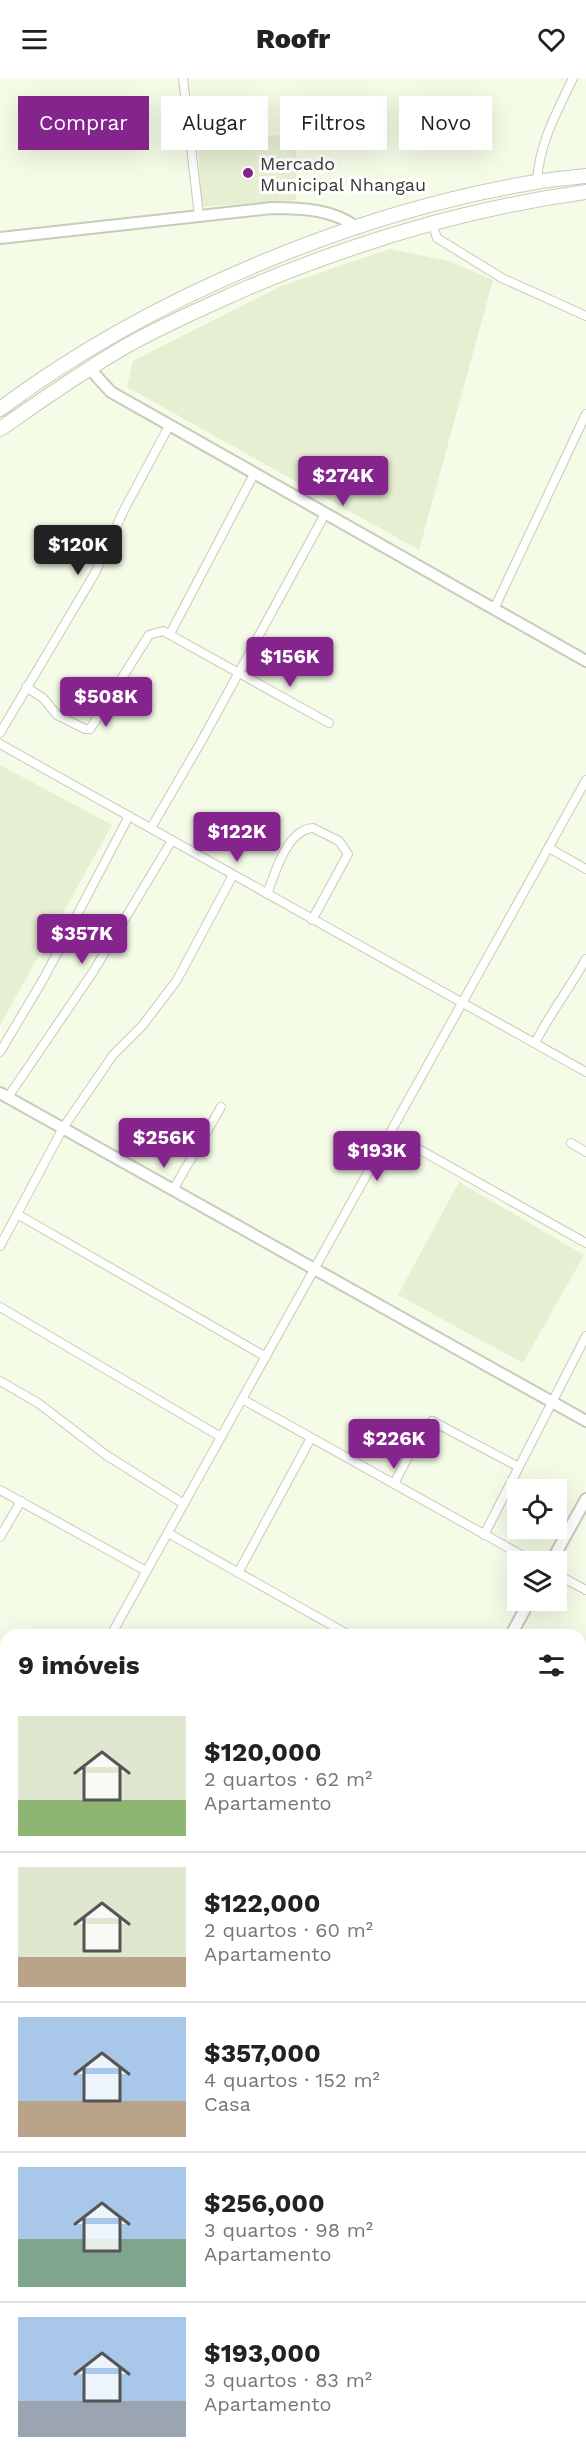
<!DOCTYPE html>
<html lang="pt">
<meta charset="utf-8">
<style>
body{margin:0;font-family:"Work Sans",sans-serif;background:#f6f6f6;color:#222;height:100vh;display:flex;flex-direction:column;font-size:22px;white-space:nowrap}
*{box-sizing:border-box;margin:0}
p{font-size:20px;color:#767676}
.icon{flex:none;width:33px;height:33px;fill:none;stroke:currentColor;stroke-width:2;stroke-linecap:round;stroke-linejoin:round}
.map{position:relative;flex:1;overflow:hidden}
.drawer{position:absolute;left:0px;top:1551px;width:586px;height:836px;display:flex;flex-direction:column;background:#fff;border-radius:18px 18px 0 0;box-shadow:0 6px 24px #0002}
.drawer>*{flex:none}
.banner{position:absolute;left:18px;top:18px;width:550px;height:54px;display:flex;gap:12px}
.controls{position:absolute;left:507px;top:1401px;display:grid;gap:12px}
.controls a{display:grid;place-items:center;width:60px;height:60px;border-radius:0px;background:#fff;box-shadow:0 6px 24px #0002;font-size:30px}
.price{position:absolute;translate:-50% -51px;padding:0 14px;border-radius:6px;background:#86248e;color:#fff;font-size:20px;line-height:39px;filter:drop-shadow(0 2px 3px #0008)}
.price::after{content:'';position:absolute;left:50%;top:36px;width:18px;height:14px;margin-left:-9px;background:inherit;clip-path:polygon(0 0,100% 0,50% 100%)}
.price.active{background:#222;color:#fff}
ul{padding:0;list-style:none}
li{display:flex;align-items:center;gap:18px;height:150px;padding:0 18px}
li+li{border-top:2px solid #e0e0e0}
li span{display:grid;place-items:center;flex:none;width:168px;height:120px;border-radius:0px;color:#555}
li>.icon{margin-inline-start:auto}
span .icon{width:72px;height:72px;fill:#fffc;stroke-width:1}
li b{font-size:26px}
h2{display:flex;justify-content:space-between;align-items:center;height:72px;padding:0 18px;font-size:26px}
.chip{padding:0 21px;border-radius:0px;background:#fff;box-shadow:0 6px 24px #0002;font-size:21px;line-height:54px}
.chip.active{background:#86248e;color:#fff}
header{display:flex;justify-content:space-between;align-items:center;height:78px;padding:0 18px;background:#fff;font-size:27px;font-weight:800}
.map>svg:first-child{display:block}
.built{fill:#e6efd2}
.green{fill:#dbb5dc}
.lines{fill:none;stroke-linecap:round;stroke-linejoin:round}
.street-casing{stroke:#c5ccb7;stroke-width:10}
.secondary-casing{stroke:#c5ccb7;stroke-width:14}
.highway-casing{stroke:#c5ccb7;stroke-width:16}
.street{stroke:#fff;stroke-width:8}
.secondary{stroke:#fff;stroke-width:10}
.highway{stroke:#fff;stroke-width:14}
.poi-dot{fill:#86248e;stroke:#fff;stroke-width:2}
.labels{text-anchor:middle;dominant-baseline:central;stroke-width:6;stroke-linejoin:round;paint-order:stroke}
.poi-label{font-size:18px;fill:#393b33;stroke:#fff;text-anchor:start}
</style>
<header><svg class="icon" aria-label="menu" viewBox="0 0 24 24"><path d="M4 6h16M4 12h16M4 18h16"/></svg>Roofr<svg class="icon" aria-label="heart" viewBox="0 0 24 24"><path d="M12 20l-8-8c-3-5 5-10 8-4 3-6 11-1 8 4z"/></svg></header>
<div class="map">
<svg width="586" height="2386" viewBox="0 0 586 2386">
<rect width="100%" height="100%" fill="#f4fbe6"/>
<g class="built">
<polygon points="281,57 283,69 296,69 296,122 201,129 198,64"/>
<polygon points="390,171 449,183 493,202 419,472 127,309 133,283 281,208"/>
<polygon points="0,687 112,747 0,947"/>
<polygon points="459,1104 584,1177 523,1285 398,1217"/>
<polygon points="468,2381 556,2381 566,2386 465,2386"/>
</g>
<polygon class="green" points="581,2050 586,2053 586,2115 581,2125"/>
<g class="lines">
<g class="street-casing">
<g id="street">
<polyline points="183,0 199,138"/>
<path d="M537 104C539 65 557 34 573 0"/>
<polyline points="432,145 437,160 502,200 586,238"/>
<polyline points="494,531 586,336"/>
<polyline points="170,556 254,396"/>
<polyline points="26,609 43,620 57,637 85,651 90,651 149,557 163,553 329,645"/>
<polyline points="0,655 95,495 124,432 169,348"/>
<polyline points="0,666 586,994"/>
<polyline points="151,750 201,664 325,436"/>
<polyline points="549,770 586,791"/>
<path d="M267 816C275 796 286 752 313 750L339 763 348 776 312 842"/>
<path d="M535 965C550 935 570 910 586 881"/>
<polyline points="0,974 44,900 129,738"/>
<polyline points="8,1019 93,894 171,764"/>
<polyline points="390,1055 586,1165"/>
<polyline points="571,1065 586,1074"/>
<polyline points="173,1112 221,1029"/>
<polyline points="17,1136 266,1279"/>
<polyline points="0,1168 63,1050 113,977 142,948 177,902 233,797"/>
<polyline points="0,1229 221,1359"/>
<polyline points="0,1303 38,1325 106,1377 184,1426"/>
<polyline points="242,1321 534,1484"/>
<polyline points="394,1406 413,1369 432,1343 517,1388"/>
<polyline points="0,1412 146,1493"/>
<polyline points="168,1455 349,1557"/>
<polyline points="484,1457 586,1258"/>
<polyline points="0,1459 21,1423"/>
<polyline points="238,1495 311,1360"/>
<polyline points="556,1496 586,1512"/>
<polyline points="111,1557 586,702"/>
<polyline points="0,1612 6,1615"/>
<polyline points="580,1688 586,1691"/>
<polyline points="0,1709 6,1712"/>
<polyline points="580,1754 586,1757"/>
<polyline points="0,1757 6,1747"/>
<polyline points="580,1838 586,1841"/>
<polyline points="580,1932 586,1935"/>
<polyline points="580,2026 586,2029"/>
<polyline points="580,2155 586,2145"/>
<polyline points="580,2329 586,2319"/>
<polyline points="267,2380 277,2386"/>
<polyline points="53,2386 56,2380"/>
<polyline points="307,2386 310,2380"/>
<polyline points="451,2386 454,2380"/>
</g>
</g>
<g class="secondary-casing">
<g id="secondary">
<path d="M0 160 272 130C301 130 334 131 357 150"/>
<polyline points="89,290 111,314 586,583"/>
<polyline points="0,1015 586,1343"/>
<polyline points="551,1484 586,1421"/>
<polyline points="511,1557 530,1522"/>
<polyline points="0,2058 6,2061"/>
<polyline points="580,2380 586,2383"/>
</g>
</g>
<g class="highway-casing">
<g id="highway">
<path d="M0 331C148 220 354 134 536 104 553 101 570 100 586 98"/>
<path d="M0 351C42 322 84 292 128 267 167 245 207 228 247 210 356 164 468 130 586 114"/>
</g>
</g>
<use href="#street" class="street"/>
<use href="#secondary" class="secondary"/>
<use href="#highway" class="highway"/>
</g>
<circle class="poi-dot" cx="248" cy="95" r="6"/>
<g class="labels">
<g class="poi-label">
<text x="260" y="85">Mercado<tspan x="260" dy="21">Municipal Nhangau</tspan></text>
</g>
</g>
</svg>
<div class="controls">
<a><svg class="icon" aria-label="locate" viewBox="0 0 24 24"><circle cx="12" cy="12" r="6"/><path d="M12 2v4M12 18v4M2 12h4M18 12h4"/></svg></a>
<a><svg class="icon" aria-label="layers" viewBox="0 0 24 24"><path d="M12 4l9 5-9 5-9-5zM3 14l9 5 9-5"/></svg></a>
</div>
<b class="price" style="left:343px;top:429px">$274K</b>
<b class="price active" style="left:78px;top:498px">$120K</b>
<b class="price" style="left:290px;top:610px">$156K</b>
<b class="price" style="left:106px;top:650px">$508K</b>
<b class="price" style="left:237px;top:785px">$122K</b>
<b class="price" style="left:82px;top:887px">$357K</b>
<b class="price" style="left:164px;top:1091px">$256K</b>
<b class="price" style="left:377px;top:1104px">$193K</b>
<b class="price" style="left:394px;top:1392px">$226K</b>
<div class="banner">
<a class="chip active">Comprar</a>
<a class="chip">Alugar</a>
<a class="chip">Filtros</a>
<a class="chip">Novo</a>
</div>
<section class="drawer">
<h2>9 imóveis<svg class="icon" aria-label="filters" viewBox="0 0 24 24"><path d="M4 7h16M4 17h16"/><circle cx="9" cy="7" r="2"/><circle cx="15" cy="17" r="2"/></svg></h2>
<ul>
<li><span style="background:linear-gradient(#dfe7d0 70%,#8fb573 0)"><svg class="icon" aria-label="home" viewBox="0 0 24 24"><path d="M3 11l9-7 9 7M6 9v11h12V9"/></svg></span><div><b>$120,000</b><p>2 quartos · 62 m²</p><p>Apartamento</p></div></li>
<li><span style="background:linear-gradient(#dfe7d0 75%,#b9a48a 0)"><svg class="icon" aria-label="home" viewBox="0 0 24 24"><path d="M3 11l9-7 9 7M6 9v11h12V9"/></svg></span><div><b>$122,000</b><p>2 quartos · 60 m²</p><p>Apartamento</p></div></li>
<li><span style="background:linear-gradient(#a9c7e8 70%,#b9a48a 0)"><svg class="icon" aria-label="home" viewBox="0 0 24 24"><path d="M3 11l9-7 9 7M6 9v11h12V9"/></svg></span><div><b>$357,000</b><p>4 quartos · 152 m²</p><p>Casa</p></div></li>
<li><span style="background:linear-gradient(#a9c7e8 60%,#7fa58c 0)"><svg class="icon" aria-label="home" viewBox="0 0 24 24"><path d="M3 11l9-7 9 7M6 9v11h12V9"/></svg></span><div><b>$256,000</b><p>3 quartos · 98 m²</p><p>Apartamento</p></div></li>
<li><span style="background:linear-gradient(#a9c7e8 70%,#9aa5b1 0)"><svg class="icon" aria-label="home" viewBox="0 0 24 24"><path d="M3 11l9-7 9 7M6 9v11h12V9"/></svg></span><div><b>$193,000</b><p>3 quartos · 83 m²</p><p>Apartamento</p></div></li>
</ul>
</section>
</div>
